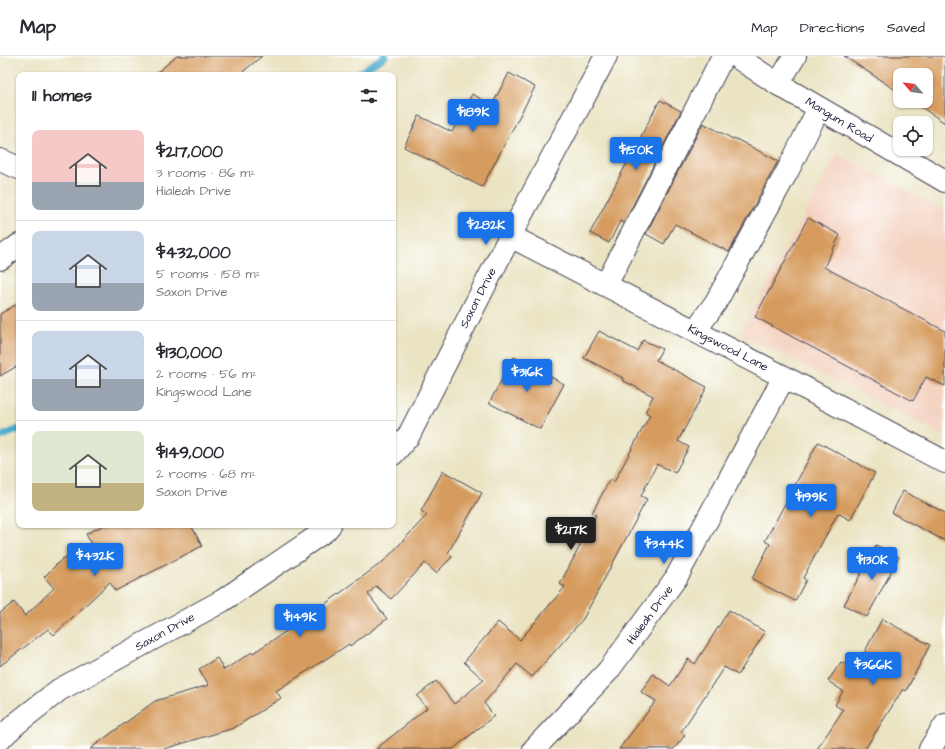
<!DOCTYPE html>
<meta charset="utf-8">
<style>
body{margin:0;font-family:"Architects Daughter",sans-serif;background:#f7f7f7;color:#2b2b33;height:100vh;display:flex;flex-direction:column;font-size:15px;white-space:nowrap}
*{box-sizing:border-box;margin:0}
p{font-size:13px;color:#7c7c81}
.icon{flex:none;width:22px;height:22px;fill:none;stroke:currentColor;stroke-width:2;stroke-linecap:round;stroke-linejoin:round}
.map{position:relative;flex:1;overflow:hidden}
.details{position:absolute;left:16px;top:16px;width:380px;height:456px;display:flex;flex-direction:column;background:#fff;border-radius:8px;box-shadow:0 1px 3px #0004}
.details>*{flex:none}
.needle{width:26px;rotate:298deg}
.fabs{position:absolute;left:893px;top:12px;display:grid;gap:8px}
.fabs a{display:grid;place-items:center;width:40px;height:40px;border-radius:8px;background:#fff;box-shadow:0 1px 3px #0004;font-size:20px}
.price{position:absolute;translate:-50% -34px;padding:0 9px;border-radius:4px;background:#1a73e8;color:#fff;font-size:13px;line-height:26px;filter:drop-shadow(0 1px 2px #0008)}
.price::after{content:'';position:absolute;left:50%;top:24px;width:12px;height:9px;margin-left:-6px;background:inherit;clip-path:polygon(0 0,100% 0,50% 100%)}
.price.on{background:#222;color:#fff}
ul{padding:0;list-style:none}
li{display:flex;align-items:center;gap:12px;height:100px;padding:0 16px}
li+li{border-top:1px solid #e1e1e2}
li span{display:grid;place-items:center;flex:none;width:112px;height:80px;border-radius:8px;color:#555}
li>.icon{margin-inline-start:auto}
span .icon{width:48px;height:48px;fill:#fffc;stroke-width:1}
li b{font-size:17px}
h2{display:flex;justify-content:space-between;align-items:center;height:48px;padding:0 16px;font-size:17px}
header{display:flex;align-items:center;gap:24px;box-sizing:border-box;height:56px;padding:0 20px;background:#fff;border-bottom:1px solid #e1e1e2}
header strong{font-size:19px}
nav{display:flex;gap:22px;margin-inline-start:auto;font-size:14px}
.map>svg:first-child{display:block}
.built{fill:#f4d3c1}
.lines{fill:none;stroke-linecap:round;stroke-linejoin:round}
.stream{stroke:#4cabca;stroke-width:7}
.building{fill:#d69c5e}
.minor-casing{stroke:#403f4f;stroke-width:24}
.minor{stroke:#fff;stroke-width:22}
.labels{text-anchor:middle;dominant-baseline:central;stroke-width:3;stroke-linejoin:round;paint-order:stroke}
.street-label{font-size:12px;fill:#22223b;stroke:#fff}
</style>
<header>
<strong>Map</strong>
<nav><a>Map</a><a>Directions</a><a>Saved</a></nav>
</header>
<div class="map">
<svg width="945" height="693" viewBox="0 0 945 693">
<rect width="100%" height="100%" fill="#fff"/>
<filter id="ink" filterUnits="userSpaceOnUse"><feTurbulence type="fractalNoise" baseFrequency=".025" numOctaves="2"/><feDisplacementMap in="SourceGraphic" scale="8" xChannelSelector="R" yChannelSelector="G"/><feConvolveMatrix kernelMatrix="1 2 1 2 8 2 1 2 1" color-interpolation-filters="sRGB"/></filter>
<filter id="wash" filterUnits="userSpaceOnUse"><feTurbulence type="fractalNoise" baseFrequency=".012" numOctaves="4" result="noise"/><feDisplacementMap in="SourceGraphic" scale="16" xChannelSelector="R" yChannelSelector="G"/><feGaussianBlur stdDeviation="0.9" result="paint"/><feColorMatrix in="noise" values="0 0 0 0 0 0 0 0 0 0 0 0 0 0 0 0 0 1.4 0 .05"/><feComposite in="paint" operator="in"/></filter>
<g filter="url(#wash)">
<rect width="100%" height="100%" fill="#eae4c3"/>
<polygon class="built" points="837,97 945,155 945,380 740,278"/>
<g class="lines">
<g class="stream">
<polyline points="356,19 385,0"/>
<polyline points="0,381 19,373"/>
</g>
</g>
<g id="blocks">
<g class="building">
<polygon points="177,0 262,0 239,19 154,19"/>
<polygon points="844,0 945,0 945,67 912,45 926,45 926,19 900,19 900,37"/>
<polygon points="509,17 535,31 482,131 404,91 419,60 452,76 472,38 492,49"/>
<polygon points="660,44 681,55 624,167 620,165 609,187 590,177"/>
<polygon points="703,67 733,83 734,82 778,105 729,196 675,168 664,188 646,178"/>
<polygon points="808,162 840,179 824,211 945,275 945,330 926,321 913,345 755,261"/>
<polygon points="19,247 19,309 0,320 0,258"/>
<polygon points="599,275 637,295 643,284 662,293 656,304 707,331 678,385 689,391 675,417 657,408 641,440 647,443 583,563 532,621 517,608 484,647 494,660 453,693 376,693 427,652 417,640 436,625 454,648 484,624 464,606 498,566 520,584 565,531 560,528 596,459 592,457 610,423 614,426 650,359 645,356 653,340 622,324 623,322 584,302"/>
<polygon points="514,301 564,328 540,373 489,347"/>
<polygon points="818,386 875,417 850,464 838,457 803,522 806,524 795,545 752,523 770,488 765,485"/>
<polygon points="443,415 482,437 448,497 452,501 436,517 425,507 391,543 376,530 368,538 387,563 350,590 349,588 276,635 281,642 234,672 164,693 90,693 155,645 209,629 199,613 217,602 224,614 252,596 253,597 322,552 321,551 384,505 427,459 421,455"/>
<polygon points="903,435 945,457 945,485 892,457"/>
<polygon points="104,469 191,469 202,490 115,535 110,526 54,579 48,573 0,610 0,557 14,546 25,560 54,532 44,521 62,503 91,488 86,478"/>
<polygon points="876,489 899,501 867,561 844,549"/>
<polygon points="729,554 765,576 738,619 724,611 681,676 685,679 674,693 619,693 656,645 641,636 653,618 670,630 688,603 695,608"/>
<polygon points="882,563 930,589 906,635 903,633 865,693 817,693 843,654 835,649 843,635 828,625 841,606 855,614"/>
</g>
</g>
</g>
<g filter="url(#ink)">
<use href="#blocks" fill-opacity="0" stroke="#403f4f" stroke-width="1"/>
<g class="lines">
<g class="minor-casing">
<g id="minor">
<polyline points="735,0 778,28 945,125"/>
<polyline points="778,28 795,0"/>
<polyline points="0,104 19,112"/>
<polyline points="510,180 784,321 945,406"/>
<polyline points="0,203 19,189"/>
<polyline points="606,229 723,0"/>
<polyline points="695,275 716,246 788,114 819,52"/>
<polyline points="393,398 408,381 510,180 606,0"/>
<polyline points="0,683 17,667 59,634 222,545 325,475 330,469"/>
<polyline points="534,693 608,615 676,522 784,321"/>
<polyline points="930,693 945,669"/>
</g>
</g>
<use href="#minor" class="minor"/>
</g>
</g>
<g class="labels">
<g class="street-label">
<text transform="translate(839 64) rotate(31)">Mangum Road</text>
<text transform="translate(478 242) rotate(-63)">Saxon Drive</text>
<text transform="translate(728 292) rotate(27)">Kingswood Lane</text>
<text transform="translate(650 559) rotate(-54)">Hialeah Drive</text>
<text transform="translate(165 576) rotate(-29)">Saxon Drive</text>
</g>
</g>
</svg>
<div class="fabs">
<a><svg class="needle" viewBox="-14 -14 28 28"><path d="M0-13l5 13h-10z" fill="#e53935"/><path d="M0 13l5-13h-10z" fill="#7c7c81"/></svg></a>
<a><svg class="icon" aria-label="locate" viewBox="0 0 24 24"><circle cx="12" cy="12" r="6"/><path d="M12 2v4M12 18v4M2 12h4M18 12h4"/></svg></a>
</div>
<b class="price" style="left:473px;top:77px">$189K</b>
<b class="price" style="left:636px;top:115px">$150K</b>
<b class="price" style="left:486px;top:190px">$282K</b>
<b class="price" style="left:527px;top:337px">$316K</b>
<b class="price" style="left:811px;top:462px">$199K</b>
<b class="price on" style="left:571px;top:495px">$217K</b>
<b class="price" style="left:664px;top:509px">$344K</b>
<b class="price" style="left:95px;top:521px">$432K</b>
<b class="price" style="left:872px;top:525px">$130K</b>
<b class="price" style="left:300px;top:582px">$149K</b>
<b class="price" style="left:873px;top:630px">$366K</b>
<section class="details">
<h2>11 homes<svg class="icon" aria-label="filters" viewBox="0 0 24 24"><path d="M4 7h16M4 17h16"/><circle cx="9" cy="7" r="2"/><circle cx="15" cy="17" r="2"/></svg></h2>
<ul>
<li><span style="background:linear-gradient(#f6c9c9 65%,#9aa5b1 0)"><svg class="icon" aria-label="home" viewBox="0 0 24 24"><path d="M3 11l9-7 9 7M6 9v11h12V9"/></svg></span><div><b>$217,000</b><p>3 rooms · 86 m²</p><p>Hialeah Drive</p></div></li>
<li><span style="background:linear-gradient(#c9d6e8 65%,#9aa5b1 0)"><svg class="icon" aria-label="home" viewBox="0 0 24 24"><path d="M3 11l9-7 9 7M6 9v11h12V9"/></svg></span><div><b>$432,000</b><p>5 rooms · 158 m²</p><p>Saxon Drive</p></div></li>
<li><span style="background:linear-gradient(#c9d6e8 60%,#9aa5b1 0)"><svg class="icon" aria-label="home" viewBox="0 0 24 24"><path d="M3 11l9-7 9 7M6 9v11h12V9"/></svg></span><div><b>$130,000</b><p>2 rooms · 56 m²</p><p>Kingswood Lane</p></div></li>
<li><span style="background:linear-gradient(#dfe7d0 65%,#c2b280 0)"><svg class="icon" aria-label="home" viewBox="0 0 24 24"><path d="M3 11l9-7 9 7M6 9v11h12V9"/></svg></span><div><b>$149,000</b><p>2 rooms · 68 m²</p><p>Saxon Drive</p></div></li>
</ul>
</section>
</div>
